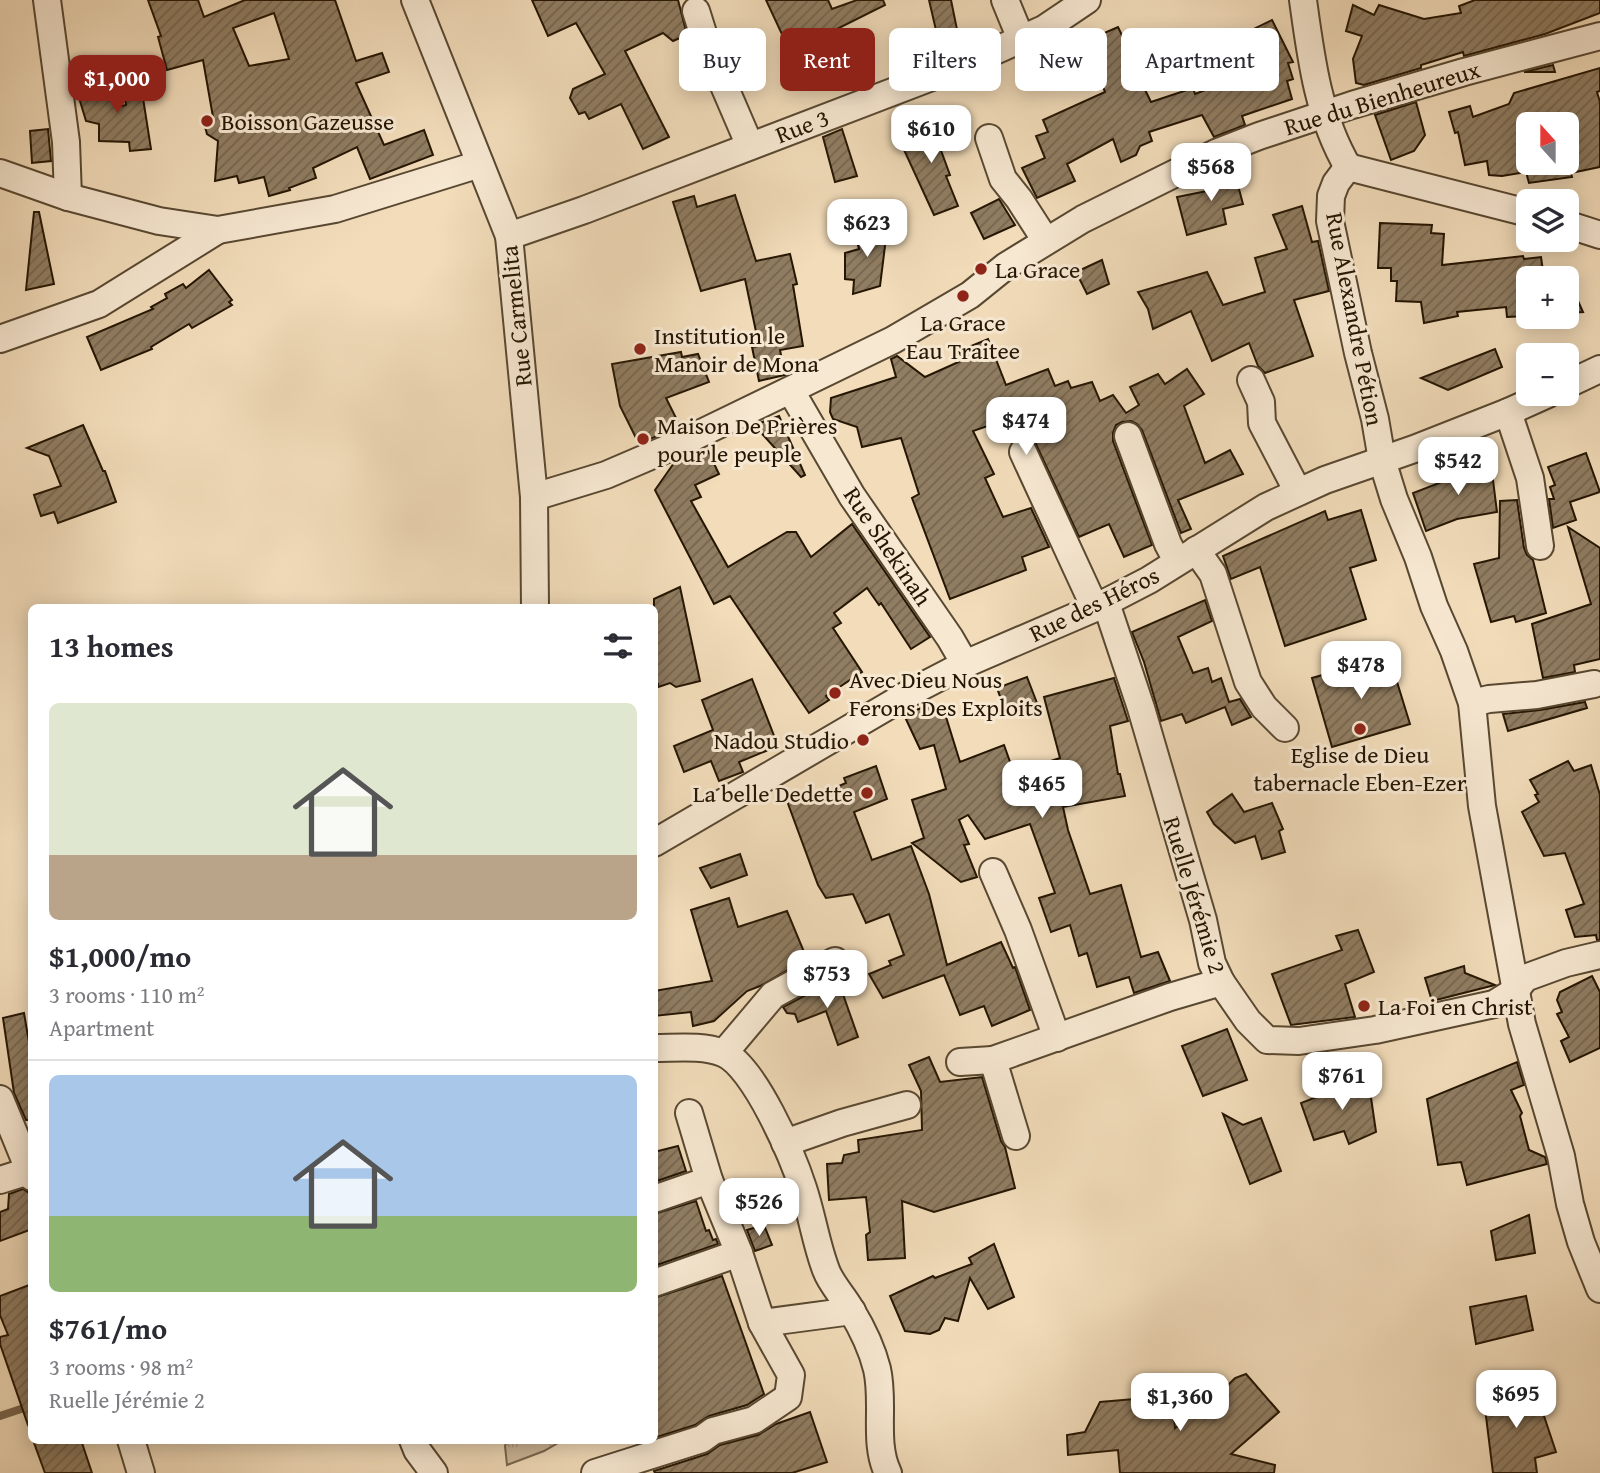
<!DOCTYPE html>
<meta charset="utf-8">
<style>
body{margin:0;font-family:"Gentium Book Plus",serif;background:#f7f7f7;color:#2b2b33;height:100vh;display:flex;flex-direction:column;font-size:26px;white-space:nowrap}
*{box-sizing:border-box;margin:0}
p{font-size:23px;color:#7c7c81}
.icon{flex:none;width:38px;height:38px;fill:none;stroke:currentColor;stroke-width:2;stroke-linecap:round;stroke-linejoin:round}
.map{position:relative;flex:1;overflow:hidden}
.details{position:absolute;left:28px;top:604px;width:630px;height:840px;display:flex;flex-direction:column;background:#fff;border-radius:10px;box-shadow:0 4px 18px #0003}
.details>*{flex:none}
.top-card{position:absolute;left:679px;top:28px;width:665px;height:63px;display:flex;gap:14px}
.needle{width:46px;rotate:339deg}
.controls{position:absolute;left:1516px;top:112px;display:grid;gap:14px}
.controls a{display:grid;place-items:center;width:63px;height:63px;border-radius:10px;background:#fff;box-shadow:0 4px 18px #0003;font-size:35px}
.price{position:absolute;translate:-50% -60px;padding:0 16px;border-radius:14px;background:#fff;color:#222;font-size:23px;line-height:46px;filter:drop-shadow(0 2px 4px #0008)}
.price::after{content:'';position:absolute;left:50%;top:42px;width:21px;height:16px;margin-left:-10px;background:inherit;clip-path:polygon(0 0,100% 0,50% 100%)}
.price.selected{background:#8f2418;color:#fff}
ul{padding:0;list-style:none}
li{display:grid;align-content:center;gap:14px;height:371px;padding:0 21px}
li+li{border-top:2px solid #e1e1e2}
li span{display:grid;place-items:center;height:217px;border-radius:10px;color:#555}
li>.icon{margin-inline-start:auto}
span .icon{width:126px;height:126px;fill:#fffc;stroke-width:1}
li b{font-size:30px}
h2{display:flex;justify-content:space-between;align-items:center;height:84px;padding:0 21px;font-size:30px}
.pill{padding:0 24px;border-radius:10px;background:#fff;box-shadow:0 4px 18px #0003;font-size:24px;line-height:63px}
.pill.selected{background:#8f2418;color:#fff}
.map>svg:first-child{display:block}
.park{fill:url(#park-tufts);stroke:#7a684f;stroke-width:2}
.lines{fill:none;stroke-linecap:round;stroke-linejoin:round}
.stream{stroke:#76654c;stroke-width:8}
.building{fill:url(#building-hatch);stroke:#251603;stroke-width:2;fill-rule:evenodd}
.minor-casing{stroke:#584831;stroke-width:30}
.minor{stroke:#f7e8d2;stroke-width:26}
.poi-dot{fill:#8f2418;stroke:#f7e8d2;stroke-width:2.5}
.labels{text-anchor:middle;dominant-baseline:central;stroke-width:6;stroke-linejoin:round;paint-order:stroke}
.street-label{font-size:24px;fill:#251603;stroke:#f7e8d2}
.poi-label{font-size:24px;fill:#251603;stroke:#f7e8d2;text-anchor:start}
</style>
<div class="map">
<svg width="1600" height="1473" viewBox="0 0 1600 1473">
<defs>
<pattern id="park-tufts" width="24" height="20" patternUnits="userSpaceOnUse" patternTransform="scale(1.75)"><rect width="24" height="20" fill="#cfba9b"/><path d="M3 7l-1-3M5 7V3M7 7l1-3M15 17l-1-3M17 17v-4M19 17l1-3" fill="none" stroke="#b29f84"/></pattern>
<pattern id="building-hatch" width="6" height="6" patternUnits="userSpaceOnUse" patternTransform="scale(1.75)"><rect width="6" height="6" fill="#907d62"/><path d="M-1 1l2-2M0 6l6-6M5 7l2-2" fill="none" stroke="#75654f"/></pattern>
</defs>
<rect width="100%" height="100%" fill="#f2dcba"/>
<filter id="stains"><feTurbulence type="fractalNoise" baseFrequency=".00286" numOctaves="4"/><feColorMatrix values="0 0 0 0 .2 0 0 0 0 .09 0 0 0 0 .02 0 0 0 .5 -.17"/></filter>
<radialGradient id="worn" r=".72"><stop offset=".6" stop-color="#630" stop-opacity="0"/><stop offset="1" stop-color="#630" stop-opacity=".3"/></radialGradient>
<polygon class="park" points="507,1440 563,1440 544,1451 507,1465 505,1446"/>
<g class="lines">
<polyline class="stream" points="0,1416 30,1406"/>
</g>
<g class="building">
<path d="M148 0H198L204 17 245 0H335L356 61 382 53 389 72 356 83 384 145 424 130 433 155 370 179 357 147 313 168 316 178 289 188 290 190 269 196 264 177 239 183 237 176 215 181 218 141 207 134 203 119 213 117 203 60 167 70 158 37 161 36ZM274 13 289 59 249 66 233 28Z"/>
<polygon points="532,0 678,0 687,35 673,41 663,33 625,51 669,137 643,149 621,104 589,119 585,112 579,114 570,98 573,89 605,74 576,23 548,36"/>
<polygon points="766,0 828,0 832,9 857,0 883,0 885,5 825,35 818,35 803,42 793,58"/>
<polygon points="929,0 951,0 961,49 942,56"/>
<polygon points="1475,0 1600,0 1600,13 1545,34 1464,56 1463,52 1421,65 1421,68 1364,85 1356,83 1353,59 1362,36 1346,31 1353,5 1374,15 1379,5 1424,19 1461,13 1459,6"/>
<polygon points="1272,20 1293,62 1288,63 1293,79 1287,81 1292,99 1242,116 1245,125 1214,137 1202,115 1149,132 1152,141 1140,146 1136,155 1121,162 1113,139 1067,164 1075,181 1037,198 1022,168 1045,158 1036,136 1048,132 1043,120 1105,92 1093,62 1103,57 1095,37 1118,27 1132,56 1129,57 1151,102 1193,88 1195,94 1240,77 1223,44"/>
<polygon points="1553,65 1555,72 1524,72"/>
<path d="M1600 68V91L1597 92 1600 102V167L1571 173 1572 177 1529 183 1526 172 1502 176 1489 175 1487 161 1465 165 1458 132 1455 133 1449 112 1470 106 1473 117 1509 104 1514 93ZM1528 124H1566V163H1528Z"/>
<polygon points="110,80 118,107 126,105 124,87 141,85 151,149 130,151 129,142 99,141 99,124 86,121 77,91"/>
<polygon points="1416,102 1425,135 1414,151 1391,160 1375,115"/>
<polygon points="945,118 948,142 939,145 950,175 946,176 958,206 934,215 899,139"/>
<polygon points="48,129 51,161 32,163 30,131"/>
<polygon points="842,129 857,176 835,182 823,137"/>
<polygon points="1232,163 1243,204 1223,209 1226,224 1187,235 1177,197 1217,189 1214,172"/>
<polygon points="735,195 756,261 790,254 797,284 793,285 803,346 780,350 785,375 759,381 752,347 759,346 745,279 701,291 673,202 694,196 697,207"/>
<polygon points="999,199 1015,225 984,239 971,213"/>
<polygon points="1302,206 1312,242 1318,241 1329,291 1294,300 1313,356 1265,373 1258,366 1249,343 1212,361 1191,311 1153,329 1148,309 1138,292 1207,272 1223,305 1265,292 1255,258 1287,249 1273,215"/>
<polygon points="34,212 39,212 54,284 26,290"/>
<polygon points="888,222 880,286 853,294 854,280 845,279 845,253 859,249 855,234"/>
<polygon points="1380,223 1432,225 1431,233 1444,234 1442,265 1523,256 1524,259 1541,257 1544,278 1528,278 1528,316 1507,317 1506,307 1457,312 1458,316 1424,323 1421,302 1396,301 1397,281 1391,281 1391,268 1378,268"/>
<polygon points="1102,260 1109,284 1087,294 1076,272"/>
<polygon points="209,270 232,300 229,302 232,305 192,328 189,324 151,347 152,349 101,370 87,337 153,309 151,307 167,298 165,294 183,284 186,288"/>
<polygon points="1571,278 1574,292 1583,312 1566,313 1566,279"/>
<polygon points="988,339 1006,385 1048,369 1055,386 1068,381 1071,388 1092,382 1100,401 1113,395 1126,413 1139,405 1130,387 1158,374 1165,384 1187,369 1204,394 1184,406 1205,463 1230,450 1243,474 1178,500 1191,529 1181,533 1142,430 1137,424 1131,421 1122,422 1116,425 1113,433 1113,441 1152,545 1124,557 1109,524 1079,537 1022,414 973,431 994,474 985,478 1003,517 1031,508 1049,547 1022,557 1026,570 950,599 912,498 919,494 901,438 862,447 857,427 833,419 830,412 831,398 896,377 891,359 897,356 925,377 963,360 959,351"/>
<polygon points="1495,349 1502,367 1448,390 1421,378"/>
<polygon points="681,352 682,357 698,354 709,382 666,398 680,426 639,444 620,406 612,364"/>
<polygon points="779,416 805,475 801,477 754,425"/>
<polygon points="83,425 103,471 105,471 116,502 58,523 54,512 41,516 34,495 61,486 49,456 27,448"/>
<polygon points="708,451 719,474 695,485 701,497 691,501 728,567 787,532 796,532 811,557 852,524 930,637 911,649 881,603 879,605 867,588 834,613 841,623 833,628 862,672 826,696 829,700 809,713 730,596 714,604 655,490 674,463 694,454 695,457"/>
<polygon points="1586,453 1600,492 1570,502 1576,520 1553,528 1549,499 1554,499 1550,487 1555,485 1548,467"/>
<polygon points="1491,464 1497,512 1457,519 1426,531 1413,493 1455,477 1452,468"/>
<polygon points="1517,500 1524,548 1527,555 1533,560 1546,613 1516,622 1514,616 1491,622 1474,564 1499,558 1500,501"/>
<polygon points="1361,510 1376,560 1350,568 1366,619 1285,646 1260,567 1231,579 1223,556 1325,511 1328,520"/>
<polygon points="1568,527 1600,548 1600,659 1574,665 1575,672 1543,678 1532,624 1591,604"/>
<polygon points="680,587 700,681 676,687 670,683 658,687 658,684 654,685 654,599"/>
<polygon points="1205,600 1212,621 1178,637 1193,673 1208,668 1212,682 1221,678 1229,702 1240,699 1251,717 1232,725 1225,707 1186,723 1182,714 1161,721 1144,662 1132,632"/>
<polygon points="1389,656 1410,724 1332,747 1312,678"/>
<polygon points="1027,677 1037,703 1006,713 997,688"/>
<polygon points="1114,678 1128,721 1110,726 1118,774 1120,774 1125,796 1063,807 1068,830 1090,894 1121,885 1141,957 1158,952 1170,981 1134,993 1129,977 1097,987 1087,953 1079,956 1070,925 1051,932 1039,898 1055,893 1030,824 985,839 968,815 959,820 969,844 964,845 977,877 961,882 912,843 924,838 912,800 946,789 934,745 920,749 904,715 926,706 927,708 942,704 960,762 1004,745 1014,773 1060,758 1044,697"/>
<polygon points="752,679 778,746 739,762 743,772 719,781 711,761 684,772 674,746 713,730 702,700"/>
<polygon points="1585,702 1587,708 1508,731 1503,714 1540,710"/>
<polygon points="1568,761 1574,771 1591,765 1600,795 1600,940 1597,940 1596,935 1575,937 1566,910 1584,904 1565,853 1544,856 1522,812 1539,802 1535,795 1538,794 1530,780"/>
<polygon points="876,766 887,799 854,812 872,860 911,846 929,894 947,965 1001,942 1013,968 1015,967 1030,1010 992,1026 984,1006 960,1015 944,975 883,998 869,974 891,965 889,961 904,955 889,914 866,923 853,894 826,898 818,885 787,801 801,797 811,803 820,794 846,783 844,778"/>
<polygon points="1232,794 1244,812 1272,803 1283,829 1279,831 1285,852 1262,859 1255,836 1235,843 1214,824 1207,812"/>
<polygon points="740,854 747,875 711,888 700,868"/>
<polygon points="729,898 738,927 787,911 807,959 760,986 747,991 714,1021 693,1026 691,1012 654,1016 654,991 712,981 691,910"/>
<polygon points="1358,930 1374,972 1345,984 1355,1017 1291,1025 1272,974 1342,950 1336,936"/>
<polygon points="1464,966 1465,973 1495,985 1432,1001 1425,978"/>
<polygon points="1592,976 1600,992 1600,1048 1570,1062 1561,1041 1569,1037 1557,1014 1562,1012 1557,1000 1560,992"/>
<polygon points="838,980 858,1037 838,1045 826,1011 798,1022 795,1014 787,1013 783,1007 823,986"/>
<polygon points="24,1013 32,1060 32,1120 26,1120 14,1093 3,1018"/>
<polygon points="1227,1029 1247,1080 1203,1096 1182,1046"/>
<polygon points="929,1057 940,1082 982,1077 1001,1141 1005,1147 1015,1188 934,1212 902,1201 905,1258 868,1260 866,1235 870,1232 866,1197 829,1200 827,1164 842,1163 844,1155 859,1152 858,1140 922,1130 921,1091 909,1065"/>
<polygon points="1517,1062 1524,1085 1511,1090 1522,1113 1520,1116 1529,1150 1545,1157 1547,1164 1467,1185 1461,1162 1438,1165 1427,1099"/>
<polygon points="1368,1077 1376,1132 1349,1144 1344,1131 1314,1140 1301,1103"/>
<polygon points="1223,1114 1243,1125 1261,1118 1281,1171 1250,1184"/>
<polygon points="678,1146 686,1171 654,1182 654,1152"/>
<polygon points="23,1189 32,1195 32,1229 0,1241 0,1212 8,1209 9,1194"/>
<polygon points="696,1201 706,1231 709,1230 713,1240 716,1239 718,1244 654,1266 654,1214"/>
<polygon points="1529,1215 1535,1253 1496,1260 1491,1231"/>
<polygon points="764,1225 772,1245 755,1251 747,1230"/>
<polygon points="994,1244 1014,1297 988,1309 970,1278 958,1321 945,1318 939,1330 930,1334 905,1331 890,1296 933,1276 935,1278 972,1264 969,1258"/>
<polygon points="722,1276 764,1394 747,1405 709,1416 695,1425 654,1438 654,1298"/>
<polygon points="32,1284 32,1424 28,1425 0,1344 0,1337 8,1335 0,1315 0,1296"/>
<polygon points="1526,1296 1533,1330 1476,1344 1470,1307"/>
<polygon points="1246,1374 1279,1412 1231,1454 1275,1465 1274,1473 1120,1473 1118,1450 1068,1455 1067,1435 1085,1432 1100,1402 1158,1397 1172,1398 1175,1428 1224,1389 1235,1378"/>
<polygon points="1534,1386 1556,1452 1535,1458 1537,1473 1493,1473 1483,1392"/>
<polygon points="810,1412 827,1462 792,1473 655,1473 654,1471 707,1454 720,1445 758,1435 776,1424"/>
<polygon points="33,1440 81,1440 92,1473 45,1473"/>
</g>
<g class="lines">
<g class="minor-casing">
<g id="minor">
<polyline points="47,0 66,142 68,197"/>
<polyline points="415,0 509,236 534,497 535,607"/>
<polyline points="1005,0 1021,39"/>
<path d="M1303 0C1311 58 1318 116 1348 167"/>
<polyline points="696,11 707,46 750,146"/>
<polyline points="989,138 1003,179 1019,199 1046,241"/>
<polyline points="1348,167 1336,183 1331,196 1330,221 1358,353 1375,419 1382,460 1394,499 1418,557 1434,606 1454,651 1472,703 1482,806 1522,1024 1561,1156 1570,1204 1581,1242 1600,1289"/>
<polyline points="1348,167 1528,213"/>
<polyline points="0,173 68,197 159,221 218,230 335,209 480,164"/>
<polyline points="1566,224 1600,235"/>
<polyline points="509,236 584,210 963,65 1044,29 1087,0"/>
<polyline points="0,339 99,304 218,230"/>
<polyline points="1251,380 1261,402 1262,423 1298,492"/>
<polyline points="1566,385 1600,369"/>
<polyline points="791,391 852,496 950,638 965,664"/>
<polyline points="1508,412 1530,478 1540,546"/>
<polyline points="1128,436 1168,544 1177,561"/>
<polyline points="1023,452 1095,608"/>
<polyline points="534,497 606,475 683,442 893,340 970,295 1006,266 1083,219 1218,152 1259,136 1352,105 1464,72 1600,36"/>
<polyline points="1196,550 1213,574 1248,682 1264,707 1285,728"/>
<polyline points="1106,603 1141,708 1203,920 1212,963 1221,982 1248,1021 1267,1040 1299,1041 1375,1030 1494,1004 1515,991 1525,978 1566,963 1600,955"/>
<polyline points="1472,703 1489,699 1537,695 1594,684"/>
<polyline points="654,843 917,689 965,664 1095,608 1149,580 1266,507 1325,480 1414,449 1508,412 1548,394"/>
<polyline points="993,872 1018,930 1057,1038"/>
<path d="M654 1048C677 1048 702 1045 723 1053 754 1065 793 1157 803 1188 812 1215 816 1244 826 1270 831 1284 844 1297 851 1310 862 1328 872 1349 877 1369 885 1403 873 1443 888 1473"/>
<polyline points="724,1053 773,995 835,961"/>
<polyline points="960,1062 993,1060"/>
<polyline points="0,1099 32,1177"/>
<polyline points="689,1113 709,1180 739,1253 762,1323 852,1311"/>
<polyline points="1016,1136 993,1060 1170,997 1221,982"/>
<polyline points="785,1143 842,1123 907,1105"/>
<polyline points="0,1180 32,1170"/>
<polyline points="654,1199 709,1180"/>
<polyline points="654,1283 739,1253"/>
<polyline points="131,1440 141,1473"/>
<polyline points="413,1440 417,1450 434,1473"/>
<polyline points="595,1473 702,1439 713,1431 754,1420 788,1397 791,1375 762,1323"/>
</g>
</g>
<use href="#minor" class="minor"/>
</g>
<g class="poi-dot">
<circle cx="207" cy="121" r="7"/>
<circle cx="981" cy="269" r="7"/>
<circle cx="963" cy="296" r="7"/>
<circle cx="640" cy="349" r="7"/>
<circle cx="643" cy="439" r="7"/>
<circle cx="835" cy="693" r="7"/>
<circle cx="1360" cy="729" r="7"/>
<circle cx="863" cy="740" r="7"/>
<circle cx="867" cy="793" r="7"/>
<circle cx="1364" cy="1006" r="7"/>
</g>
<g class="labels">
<g class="street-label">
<text transform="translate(1382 98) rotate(-17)">Rue du Bienheureux</text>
<text transform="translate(802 126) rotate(-21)">Rue 3</text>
<text transform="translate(516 316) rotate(-96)">Rue Carmelita</text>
<text transform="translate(1355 319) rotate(79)">Rue Alexandre Pétion</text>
<text transform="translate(888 546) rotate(56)">Rue Shekinah</text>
<text transform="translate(1094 604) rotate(-26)">Rue des Héros</text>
<text transform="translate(1195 895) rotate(73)">Ruelle Jérémie 2</text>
</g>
<g class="poi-label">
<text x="221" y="121">Boisson Gazeusse</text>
<text x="995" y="269">La Grace</text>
<text x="963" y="322" text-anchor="middle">La Grace<tspan x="963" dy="28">Eau Traitee</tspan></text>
<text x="654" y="335">Institution le<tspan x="654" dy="28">Manoir de Mona</tspan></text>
<text x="657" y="425">Maison De Prières<tspan x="657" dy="28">pour le peuple</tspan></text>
<text x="849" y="679">Avec Dieu Nous<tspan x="849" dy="28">Ferons Des Exploits</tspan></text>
<text x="849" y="740" text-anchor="end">Nadou Studio</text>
<text x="1360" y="754" text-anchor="middle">Eglise de Dieu<tspan x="1360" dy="28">tabernacle Eben-Ezer</tspan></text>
<text x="853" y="793" text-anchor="end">La belle Dedette</text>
<text x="1378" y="1006">La Foi en Christ</text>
</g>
</g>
<rect width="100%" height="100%" filter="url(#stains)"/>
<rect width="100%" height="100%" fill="url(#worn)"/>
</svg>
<div class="controls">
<a><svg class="needle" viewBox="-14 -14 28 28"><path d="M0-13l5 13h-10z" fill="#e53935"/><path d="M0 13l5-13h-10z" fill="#7c7c81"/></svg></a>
<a><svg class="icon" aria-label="layers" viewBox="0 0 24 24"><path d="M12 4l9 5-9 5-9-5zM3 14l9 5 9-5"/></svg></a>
<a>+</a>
<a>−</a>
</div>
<b class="price selected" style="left:117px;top:115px">$1,000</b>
<b class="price" style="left:931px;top:165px">$610</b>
<b class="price" style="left:1211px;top:203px">$568</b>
<b class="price" style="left:867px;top:259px">$623</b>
<b class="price" style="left:1026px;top:457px">$474</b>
<b class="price" style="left:1458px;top:497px">$542</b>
<b class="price" style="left:1361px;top:701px">$478</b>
<b class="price" style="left:1042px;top:820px">$465</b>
<b class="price" style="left:827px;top:1010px">$753</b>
<b class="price" style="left:1342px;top:1112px">$761</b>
<b class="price" style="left:759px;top:1238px">$526</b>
<b class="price" style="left:1516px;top:1430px">$695</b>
<b class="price" style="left:1180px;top:1433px">$1,360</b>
<div class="top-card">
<a class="pill">Buy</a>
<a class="pill selected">Rent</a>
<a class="pill">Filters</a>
<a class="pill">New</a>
<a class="pill">Apartment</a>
</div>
<section class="details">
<h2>13 homes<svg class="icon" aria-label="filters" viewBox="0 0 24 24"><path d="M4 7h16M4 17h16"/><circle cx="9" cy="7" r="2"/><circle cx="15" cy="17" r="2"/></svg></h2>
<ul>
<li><span style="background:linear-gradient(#dfe7d0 70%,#b9a48a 0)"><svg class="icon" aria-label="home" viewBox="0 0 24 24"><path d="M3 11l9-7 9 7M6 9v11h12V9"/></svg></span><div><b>$1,000/mo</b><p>3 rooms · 110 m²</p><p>Apartment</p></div></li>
<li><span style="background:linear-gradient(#a9c7e8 65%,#8fb573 0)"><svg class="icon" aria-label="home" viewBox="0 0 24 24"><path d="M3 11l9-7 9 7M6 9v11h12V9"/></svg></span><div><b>$761/mo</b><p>3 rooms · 98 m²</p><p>Ruelle Jérémie 2</p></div></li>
</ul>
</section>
</div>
